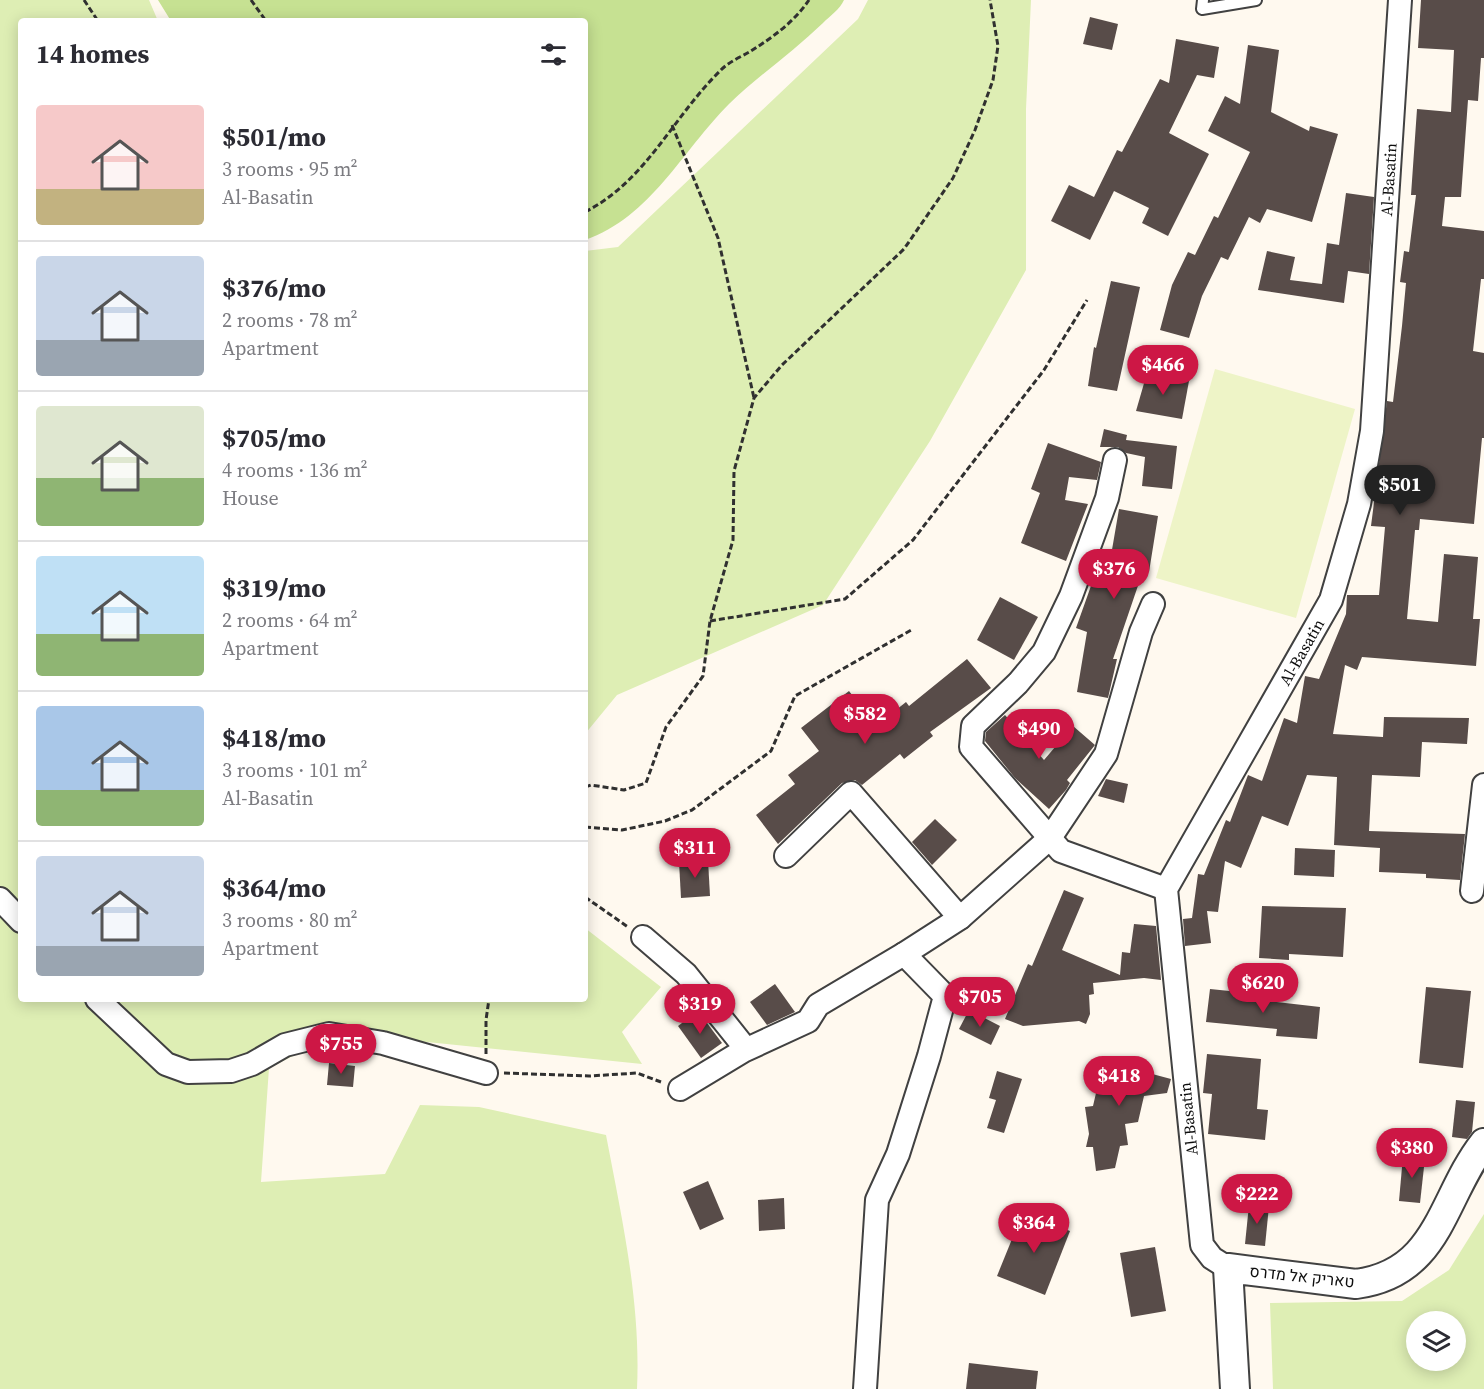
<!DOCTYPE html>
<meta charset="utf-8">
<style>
body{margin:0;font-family:"Source Serif 4",Heebo,serif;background:#f2f2f3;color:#2b2b33;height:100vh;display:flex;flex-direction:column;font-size:22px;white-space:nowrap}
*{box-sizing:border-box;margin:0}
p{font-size:20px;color:#7c7c81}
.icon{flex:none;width:33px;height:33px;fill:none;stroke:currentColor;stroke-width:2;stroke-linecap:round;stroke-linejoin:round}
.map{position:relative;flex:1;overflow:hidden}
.panel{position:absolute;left:18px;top:18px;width:570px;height:984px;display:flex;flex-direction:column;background:#fff;border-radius:6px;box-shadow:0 3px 15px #0003}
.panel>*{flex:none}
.tools{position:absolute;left:1406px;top:1311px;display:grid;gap:12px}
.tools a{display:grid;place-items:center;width:60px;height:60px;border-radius:50%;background:#fff;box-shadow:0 3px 15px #0003;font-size:30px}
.price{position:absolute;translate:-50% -51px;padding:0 14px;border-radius:21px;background:#cd1745;color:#fff;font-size:20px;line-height:39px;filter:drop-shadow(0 2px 3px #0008)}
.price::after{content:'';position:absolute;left:50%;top:36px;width:18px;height:14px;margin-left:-9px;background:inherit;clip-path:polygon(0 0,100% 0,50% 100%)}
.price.current{background:#222;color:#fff}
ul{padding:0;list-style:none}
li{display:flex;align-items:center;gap:18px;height:150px;padding:0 18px}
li+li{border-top:2px solid #e1e1e2}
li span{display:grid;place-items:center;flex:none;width:168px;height:120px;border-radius:6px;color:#555}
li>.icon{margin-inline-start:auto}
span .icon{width:72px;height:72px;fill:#fffc;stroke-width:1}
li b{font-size:26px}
h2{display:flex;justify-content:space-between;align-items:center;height:72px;padding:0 18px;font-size:26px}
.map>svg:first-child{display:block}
.green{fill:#deeeb4;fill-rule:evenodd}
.forest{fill:#c6e192}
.pitch{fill:#eef4c7}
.building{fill:#584c49}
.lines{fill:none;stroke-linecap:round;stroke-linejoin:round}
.service-casing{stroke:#414141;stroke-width:14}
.minor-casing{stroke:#414141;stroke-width:26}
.tertiary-casing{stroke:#414141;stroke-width:32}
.path{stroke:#303030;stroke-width:3;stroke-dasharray:6 3;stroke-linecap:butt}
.service{stroke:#fff;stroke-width:10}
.minor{stroke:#fff;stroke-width:22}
.tertiary{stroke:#fff;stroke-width:28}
.labels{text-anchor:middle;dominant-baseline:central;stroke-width:6;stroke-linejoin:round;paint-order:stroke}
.street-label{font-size:16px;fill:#0e0e0e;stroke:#fff}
</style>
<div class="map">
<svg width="1484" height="1389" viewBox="0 0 1484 1389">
<rect width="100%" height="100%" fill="#fff9ef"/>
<g class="green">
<path d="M0 0H149L158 21H21V999H585V928L661 987 622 1032 642 1064 339 1033 269 1068 261 1182 385 1174 420 1105 479 1107 606 1135C622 1219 641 1303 637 1389H0Z"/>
<polygon points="868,0 1031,0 1026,109 1026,270 930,441 823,605 617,695 585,734 585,251 618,247 858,19"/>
<path d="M1484 1214V1389H1273L1270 1303 1402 1301 1449 1270ZM1416 1322H1455V1360H1416Z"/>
</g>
<path class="forest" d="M158 0H844C840 9 830 16 823 23 793 52 758 76 729 104 682 151 651 217 585 240V21H171Z"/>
<polygon class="pitch" points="1215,369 1355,409 1296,618 1156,578"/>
<g class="building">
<polygon points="1421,0 1484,0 1484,58 1481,58 1478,101 1468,100 1461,197 1445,197 1442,226 1484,231 1484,279 1481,279 1473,351 1484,353 1484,438 1482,438 1474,524 1420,519 1419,530 1415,530 1407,619 1438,622 1444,554 1478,557 1473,619 1480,619 1476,666 1362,657 1357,670 1345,665 1333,734 1383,737 1384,717 1469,718 1467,744 1422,742 1420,777 1372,775 1369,831 1465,834 1460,880 1426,878 1426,874 1379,872 1380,848 1334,845 1337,777 1307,775 1288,826 1262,816 1241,868 1225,861 1218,912 1207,911 1211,943 1185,946 1183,919 1192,918 1198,874 1204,875 1226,820 1230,822 1248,775 1262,781 1284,718 1297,723 1305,676 1319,679 1346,614 1347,595 1379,595 1385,527 1371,526 1387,401 1393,402 1402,326 1406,283 1400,282 1404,251 1409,252 1416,195 1411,195 1417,109 1451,112 1454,50 1418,48"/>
<polygon points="1090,17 1118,24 1112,50 1083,44"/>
<polygon points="1176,39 1219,47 1214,78 1197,75 1169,133 1209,154 1168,236 1142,223 1149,208 1114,191 1090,240 1051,221 1069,185 1094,197 1117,150 1122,152 1160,79 1169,83"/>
<polygon points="1248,45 1279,50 1271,112 1309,131 1310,126 1338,134 1312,222 1267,209 1260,223 1249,217 1228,260 1221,257 1202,296 1189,338 1160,330 1172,285 1188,252 1195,255 1214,216 1218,218 1250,152 1208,131 1225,96 1240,104"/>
<polygon points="1346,193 1374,197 1369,274 1348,271 1344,303 1258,290 1267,251 1295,257 1290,280 1322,284 1327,243 1339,245"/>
<polygon points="1111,281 1140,287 1117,391 1088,386 1094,347 1096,348"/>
<polygon points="1147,373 1189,381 1182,419 1136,411"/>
<polygon points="1104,429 1127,435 1126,440 1177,446 1172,489 1142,486 1145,457 1126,453 1118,447 1100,447"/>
<polygon points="1048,443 1101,462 1097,480 1069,477 1065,500 1088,504 1066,561 1021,543 1040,493 1031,489"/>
<polygon points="1119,509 1158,516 1149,572 1143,571 1113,659 1117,659 1108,698 1077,692 1087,632 1076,628 1097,569 1108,573"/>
<polygon points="1000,597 1038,617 1014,660 977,640"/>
<polygon points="967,659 991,688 930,732 933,736 904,759 900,754 862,785 855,780 842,783 778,844 756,815 795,784 788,775 819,751 801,728 849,691 876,726 906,702 909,706"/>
<polygon points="1005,715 1044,760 1073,726 1095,745 1067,780 1070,783 1066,790 1049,809 1015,778 985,741 986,732"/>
<polygon points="1106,779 1128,784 1124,803 1098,796"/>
<polygon points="935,819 957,840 932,865 912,842"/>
<polygon points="1295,848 1335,850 1334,877 1294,875"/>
<polygon points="708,860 710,896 681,898 679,862"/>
<polygon points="1064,890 1084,898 1062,950 1120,975 1122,952 1130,953 1134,924 1156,926 1161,980 1144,978 1093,983 1094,994 1089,995 1090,1014 1086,1024 1079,1021 1023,1026 1005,1019 1028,964 1032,966"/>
<polygon points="1262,906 1346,908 1343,957 1289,954 1289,960 1259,958"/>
<polygon points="775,984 795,1012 767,1025 750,1002"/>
<polygon points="1426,987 1471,991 1463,1068 1419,1063"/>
<polygon points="1210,989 1259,994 1258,1000 1320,1007 1317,1039 1276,1036 1277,1029 1206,1022"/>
<polygon points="969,1010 1000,1026 991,1045 959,1029"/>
<polygon points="698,1011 722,1043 701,1058 678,1026"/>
<polygon points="1207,1054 1261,1059 1257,1109 1268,1110 1265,1140 1208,1134 1212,1094 1203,1093"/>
<polygon points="1113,1056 1143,1063 1141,1071 1171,1079 1167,1093 1144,1096 1138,1122 1125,1124 1128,1145 1120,1146 1115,1168 1096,1171 1093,1147 1086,1147 1089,1134 1085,1107 1093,1106 1103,1063 1112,1062"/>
<polygon points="329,1063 355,1066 353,1087 327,1085"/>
<polygon points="997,1071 1022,1079 1004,1133 987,1128 996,1100 989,1098"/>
<polygon points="1456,1100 1475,1102 1472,1132 1467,1139 1452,1137"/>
<polygon points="1403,1156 1425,1158 1420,1203 1399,1201"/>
<polygon points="708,1181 724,1219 700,1230 683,1192"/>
<polygon points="784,1198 785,1229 759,1231 758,1200"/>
<polygon points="1249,1205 1269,1206 1265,1246 1245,1244"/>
<polygon points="1023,1212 1070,1231 1045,1295 997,1276"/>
<polygon points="1155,1247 1166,1311 1131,1317 1120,1253"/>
<polygon points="969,1363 1038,1371 1036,1389 966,1389"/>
</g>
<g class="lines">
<g class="service-casing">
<polyline id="service" points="1203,0 1202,9 1256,0"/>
</g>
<g class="minor-casing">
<g id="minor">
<polyline points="1115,460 1107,498 1071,596 1044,652 1018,683 973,726 971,747 1061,851 1166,889"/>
<polyline points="786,856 851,793 960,918"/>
<polyline points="1472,891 1484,785"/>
<polyline points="0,899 21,921"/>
<polyline points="643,937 686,974 746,1049"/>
<polyline points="97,999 166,1064 188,1072 231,1071 252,1064 285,1045 329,1034 383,1043 486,1073"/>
<polyline points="680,1089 743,1051 808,1021 818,1005 904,954"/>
<path id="s1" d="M1228 1268 1212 1258 1202 1245 1166 889 1331 600 1359 504 1372 431 1400 0"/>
<polyline points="865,1389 877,1200 898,1154 929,1056 945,996 904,954 960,918 1050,838 1106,754 1141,632 1153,604"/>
</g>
</g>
<g class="tertiary-casing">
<path id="tertiary" d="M1235 1389 1228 1268 1356 1284C1440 1273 1441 1198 1484 1143"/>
</g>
<g class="path">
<polyline points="84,0 98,21"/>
<polyline points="251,0 266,21"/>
<polyline points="672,125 718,238 754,398"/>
<path d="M585 212C647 180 672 118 720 71 728 62 741 57 751 51 773 37 794 22 809 0"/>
<polyline points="710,621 845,599 913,540 1044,370 1087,300"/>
<polyline points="585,787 591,785 624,790 646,783 666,727 703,676 710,621 733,540 734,471 754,398 782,365 904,249 953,178 975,130 993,80 998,46 990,0"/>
<polyline points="585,827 622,830 665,821 692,810 771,751 795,696 913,629"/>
<polyline points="585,897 628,927"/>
<polyline points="486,1054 486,1020 489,999"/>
<polyline points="504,1073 589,1076 637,1073 661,1082"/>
</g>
<use href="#service" class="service"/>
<use href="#minor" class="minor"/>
<use href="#tertiary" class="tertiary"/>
</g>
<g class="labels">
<g class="street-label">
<text stroke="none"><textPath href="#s1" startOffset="1152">Al-Basatin</textPath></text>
<text stroke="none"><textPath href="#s1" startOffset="666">Al-Basatin</textPath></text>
<text transform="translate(1188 1119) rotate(-96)">Al-Basatin</text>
<text transform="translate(1302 1276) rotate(6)">טאריק אל מדרס</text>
</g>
</g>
</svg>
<div class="tools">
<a><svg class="icon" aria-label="layers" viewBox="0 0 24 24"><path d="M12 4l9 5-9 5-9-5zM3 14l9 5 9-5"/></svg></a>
</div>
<b class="price" style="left:1163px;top:396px">$466</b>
<b class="price current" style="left:1400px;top:516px">$501</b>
<b class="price" style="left:1114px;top:600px">$376</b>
<b class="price" style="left:865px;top:745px">$582</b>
<b class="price" style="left:1039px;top:760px">$490</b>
<b class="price" style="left:695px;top:879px">$311</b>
<b class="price" style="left:1263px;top:1014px">$620</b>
<b class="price" style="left:980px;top:1028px">$705</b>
<b class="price" style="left:700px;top:1035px">$319</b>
<b class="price" style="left:341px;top:1075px">$755</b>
<b class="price" style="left:1119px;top:1107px">$418</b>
<b class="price" style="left:1412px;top:1179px">$380</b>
<b class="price" style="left:1257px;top:1225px">$222</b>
<b class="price" style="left:1034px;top:1254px">$364</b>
<section class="panel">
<h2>14 homes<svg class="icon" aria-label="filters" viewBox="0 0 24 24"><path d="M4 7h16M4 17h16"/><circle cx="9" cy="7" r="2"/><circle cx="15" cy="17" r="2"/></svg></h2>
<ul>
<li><span style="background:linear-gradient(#f6c9c9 70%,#c2b280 0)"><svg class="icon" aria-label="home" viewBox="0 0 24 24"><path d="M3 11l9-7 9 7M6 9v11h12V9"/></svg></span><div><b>$501/mo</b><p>3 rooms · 95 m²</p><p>Al-Basatin</p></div></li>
<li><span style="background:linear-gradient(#c9d6e8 70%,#9aa5b1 0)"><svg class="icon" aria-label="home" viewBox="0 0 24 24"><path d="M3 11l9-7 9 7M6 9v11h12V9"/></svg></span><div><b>$376/mo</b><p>2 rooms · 78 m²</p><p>Apartment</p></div></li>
<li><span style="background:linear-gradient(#dfe7d0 60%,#8fb573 0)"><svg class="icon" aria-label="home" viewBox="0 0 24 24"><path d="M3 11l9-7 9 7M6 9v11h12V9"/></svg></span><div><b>$705/mo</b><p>4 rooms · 136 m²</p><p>House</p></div></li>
<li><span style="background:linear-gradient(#bfe0f5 65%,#8fb573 0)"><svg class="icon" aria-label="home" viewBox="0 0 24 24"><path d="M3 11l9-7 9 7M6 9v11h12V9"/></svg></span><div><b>$319/mo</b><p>2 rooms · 64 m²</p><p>Apartment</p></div></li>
<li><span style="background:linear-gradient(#a9c7e8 70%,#8fb573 0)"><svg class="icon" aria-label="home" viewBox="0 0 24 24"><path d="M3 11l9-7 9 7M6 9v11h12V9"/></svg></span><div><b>$418/mo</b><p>3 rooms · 101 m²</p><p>Al-Basatin</p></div></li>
<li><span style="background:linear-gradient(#c9d6e8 75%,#9aa5b1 0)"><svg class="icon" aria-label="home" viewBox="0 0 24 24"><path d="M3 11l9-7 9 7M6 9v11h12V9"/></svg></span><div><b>$364/mo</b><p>3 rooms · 80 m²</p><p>Apartment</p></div></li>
</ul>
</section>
</div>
